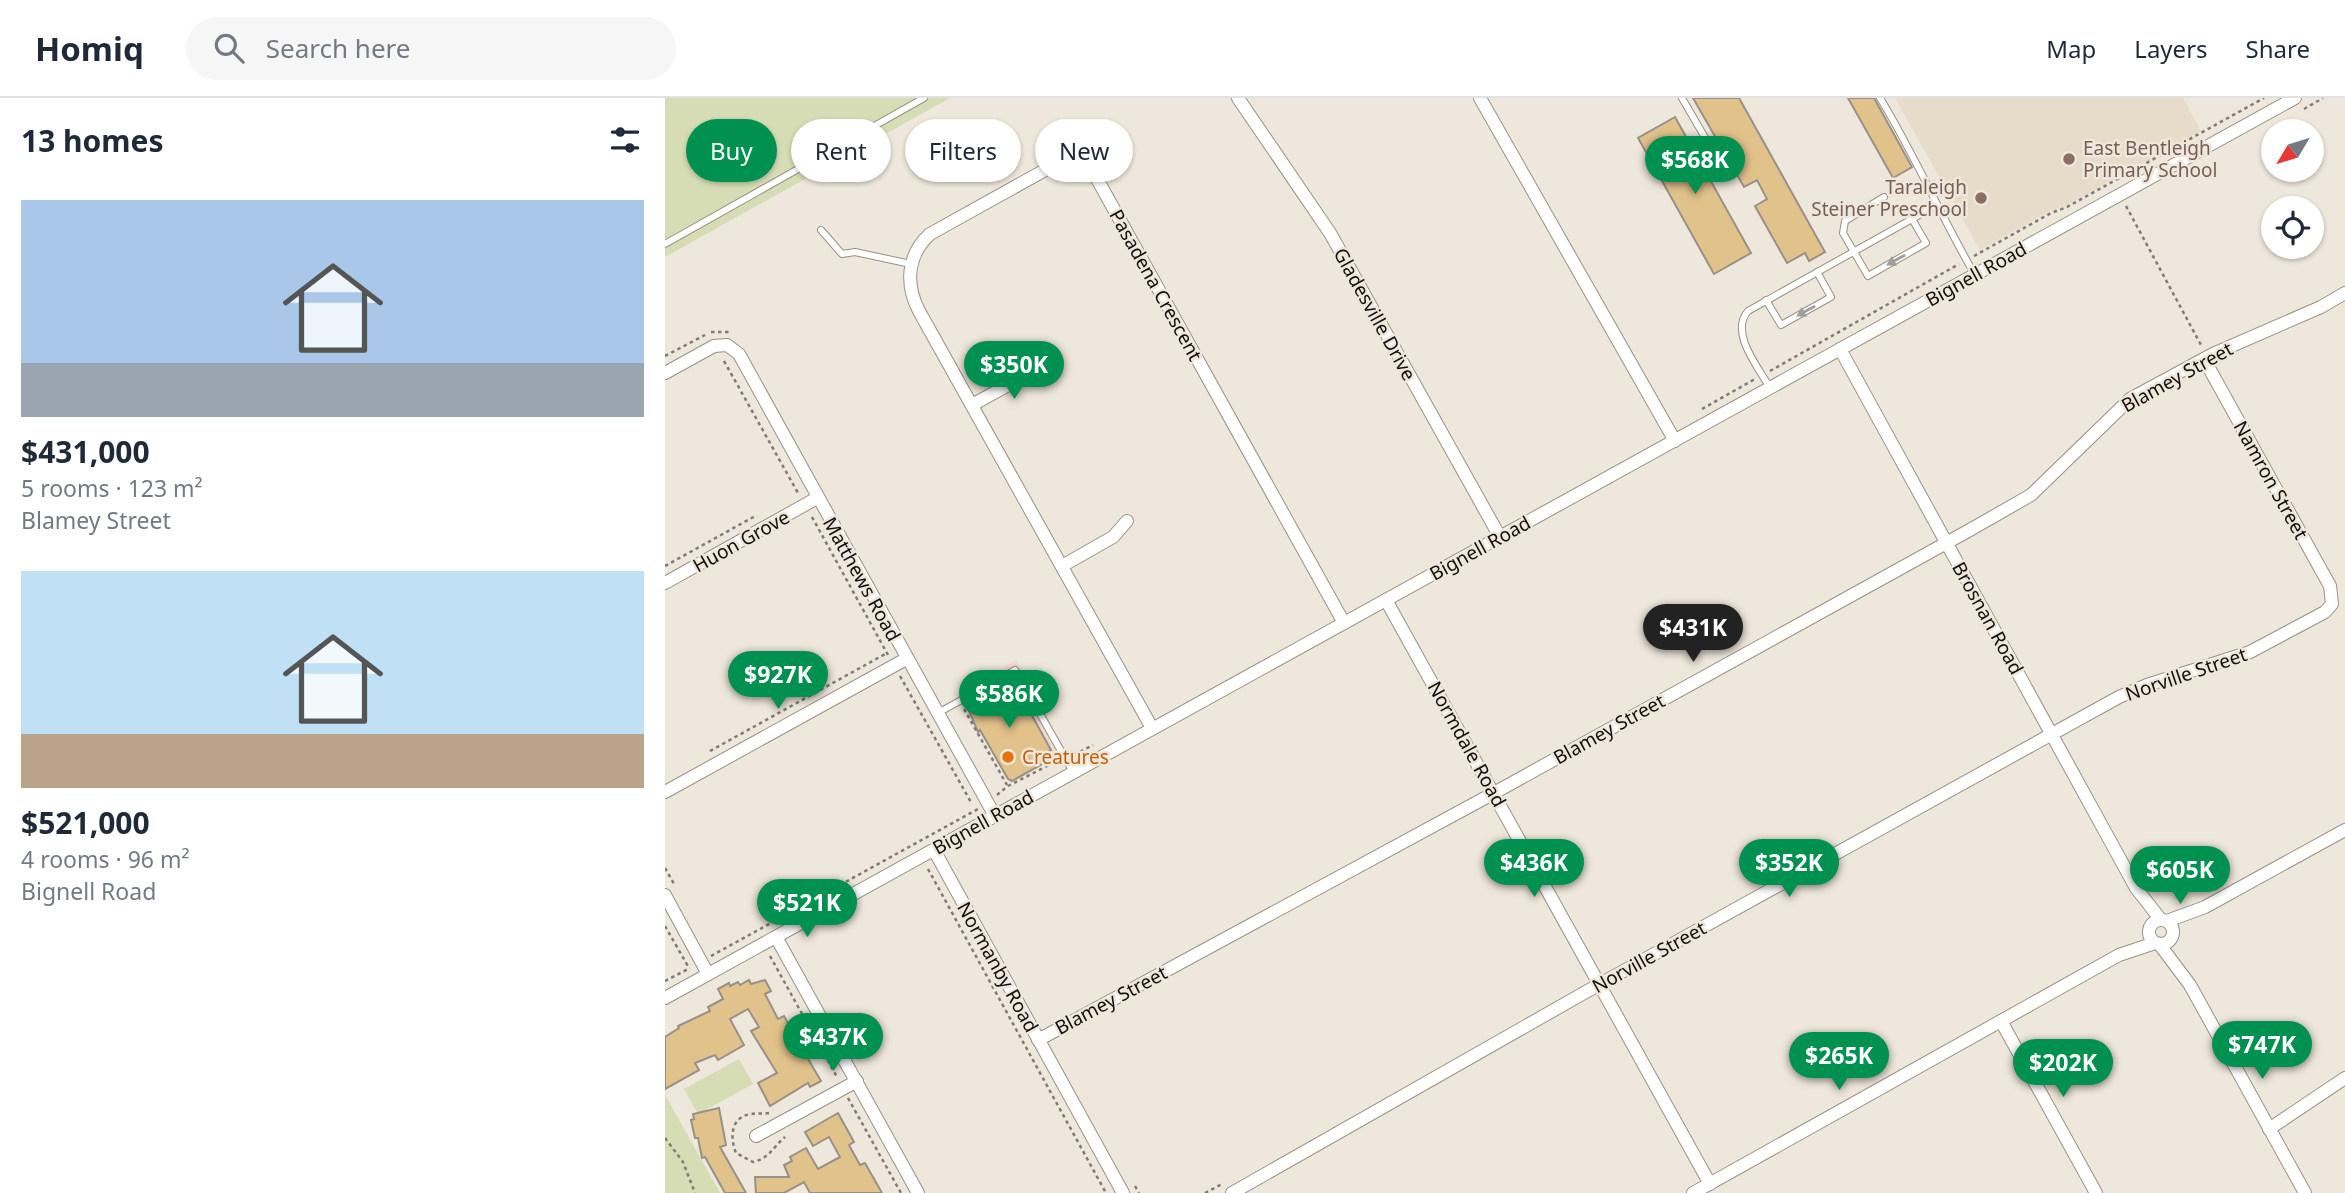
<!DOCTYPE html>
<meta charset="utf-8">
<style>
body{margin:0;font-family:"Noto Sans",sans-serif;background:#f6f6f7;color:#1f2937;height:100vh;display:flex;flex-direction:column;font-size:26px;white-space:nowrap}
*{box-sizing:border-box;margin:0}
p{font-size:23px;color:#747a83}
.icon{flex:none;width:38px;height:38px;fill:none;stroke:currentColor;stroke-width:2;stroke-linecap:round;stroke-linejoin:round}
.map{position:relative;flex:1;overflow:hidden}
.drawer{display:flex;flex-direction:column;background:#fff;width:665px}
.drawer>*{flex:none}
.top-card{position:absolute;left:21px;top:21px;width:665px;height:63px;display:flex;gap:14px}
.needle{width:46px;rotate:232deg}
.tools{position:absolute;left:1596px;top:21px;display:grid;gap:14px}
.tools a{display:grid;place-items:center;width:63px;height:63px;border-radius:50%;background:#fff;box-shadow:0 2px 5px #0004;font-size:35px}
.price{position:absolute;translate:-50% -60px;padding:0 16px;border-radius:24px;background:#009151;color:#fff;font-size:23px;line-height:46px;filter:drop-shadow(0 2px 4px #0008)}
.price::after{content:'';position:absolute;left:50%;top:42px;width:21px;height:16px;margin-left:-10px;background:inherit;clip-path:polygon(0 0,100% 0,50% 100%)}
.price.selected{background:#222;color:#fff}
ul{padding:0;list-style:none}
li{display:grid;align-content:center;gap:14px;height:371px;padding:0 21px}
li span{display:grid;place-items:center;height:217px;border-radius:0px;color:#555}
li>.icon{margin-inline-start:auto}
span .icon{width:126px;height:126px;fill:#fffc;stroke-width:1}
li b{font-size:30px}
h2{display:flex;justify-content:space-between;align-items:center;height:84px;padding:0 21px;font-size:30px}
.pill{padding:0 24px;border-radius:32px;background:#fff;box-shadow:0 2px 5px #0004;font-size:24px;line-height:63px}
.pill.selected{background:#009151;color:#fff}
header{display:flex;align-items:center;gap:42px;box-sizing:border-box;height:98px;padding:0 35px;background:#fff;border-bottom:2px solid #e0e1e3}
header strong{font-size:33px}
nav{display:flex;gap:38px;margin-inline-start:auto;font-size:24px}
.search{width:490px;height:63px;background:#f6f6f7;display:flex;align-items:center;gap:18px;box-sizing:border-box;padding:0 24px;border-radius:38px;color:#747a83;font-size:26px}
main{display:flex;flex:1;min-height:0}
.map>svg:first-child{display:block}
.commercial{fill:#f1d8d0}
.built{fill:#e7dcca}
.green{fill:#d6ddb4}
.building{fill:#e2c28b;stroke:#989187;stroke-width:2}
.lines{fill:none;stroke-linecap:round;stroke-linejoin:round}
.service-casing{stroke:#989187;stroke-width:8}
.minor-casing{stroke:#989187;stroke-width:14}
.path{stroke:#807b74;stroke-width:2.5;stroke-dasharray:3.5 3.5;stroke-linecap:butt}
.service{stroke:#fff;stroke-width:6}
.minor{stroke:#fff;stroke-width:12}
.oneway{fill:#a09f9e}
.education-dot{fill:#8d6e63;stroke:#eee7db;stroke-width:2.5}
.food-dot{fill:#e8710a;stroke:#eee7db;stroke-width:2.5}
.labels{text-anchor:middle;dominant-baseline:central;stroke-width:5;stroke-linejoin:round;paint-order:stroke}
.education-label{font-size:19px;fill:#785e54;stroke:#eee7db;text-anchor:start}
.street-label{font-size:19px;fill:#120f0c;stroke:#eee7db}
.food-label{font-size:19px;fill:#c56008;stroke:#eee7db;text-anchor:start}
</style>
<header>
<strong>Homiq</strong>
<div class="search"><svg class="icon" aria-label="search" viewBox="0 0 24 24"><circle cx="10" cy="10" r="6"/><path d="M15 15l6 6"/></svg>Search here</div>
<nav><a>Map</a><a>Layers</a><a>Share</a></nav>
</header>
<main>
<section class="drawer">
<h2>13 homes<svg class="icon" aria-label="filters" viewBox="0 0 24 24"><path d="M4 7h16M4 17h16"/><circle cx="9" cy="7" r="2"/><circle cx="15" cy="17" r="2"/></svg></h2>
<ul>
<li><span style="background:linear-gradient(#a9c7e8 75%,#9aa5b1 0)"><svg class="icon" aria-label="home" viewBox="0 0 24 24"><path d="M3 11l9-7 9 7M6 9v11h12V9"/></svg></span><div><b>$431,000</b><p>5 rooms · 123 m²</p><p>Blamey Street</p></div></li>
<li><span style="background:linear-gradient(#bfe0f5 75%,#b9a48a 0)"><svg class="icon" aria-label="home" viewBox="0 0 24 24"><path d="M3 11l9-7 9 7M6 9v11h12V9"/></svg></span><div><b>$521,000</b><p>4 rooms · 96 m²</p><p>Bignell Road</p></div></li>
</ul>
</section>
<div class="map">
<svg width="1680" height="1095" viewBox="0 0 1680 1095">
<rect width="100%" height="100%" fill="#eee7db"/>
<polygon class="commercial" points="351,562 404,658 385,662 347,683 343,681 295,595"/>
<polygon class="built" points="1230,0 1518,0 1536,33 1405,106 1387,112 1315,152"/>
<g class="green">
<polygon points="0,0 285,0 0,159"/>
<polygon points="74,961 88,986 33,1016 19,991"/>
<polygon points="0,997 55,1095 0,1095"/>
</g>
<g class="building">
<polygon points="1028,0 1074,0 1160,154 1144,163 1140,155 1122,165 1090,108 1102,101 1092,82 1079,89"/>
<polygon points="1183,0 1209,0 1247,69 1228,80"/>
<polygon points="1010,19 1086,155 1049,176 973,40"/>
<polygon points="342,583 349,585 386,652 375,658 379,665 347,683 343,681 315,632 313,634 301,606"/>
<polygon points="84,882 86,886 100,882 106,893 100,896 113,921 119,918 124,927 122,928 140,960 142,959 156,983 145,989 143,985 105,1008 93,985 112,975 86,933 94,929 83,911 65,921 79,947 53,962 50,957 30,965 34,972 0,991 0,939 14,930 13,928 45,913 43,909 58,901 53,891 64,885 65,888 73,884 75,887"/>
<polygon points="54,1010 61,1047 55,1049 81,1095 60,1095 40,1059 37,1060 33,1040 30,1040 26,1022 29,1021 28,1016"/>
<polygon points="173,1015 189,1044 184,1047 195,1067 200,1065 217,1095 145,1095 139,1084 119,1095 91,1095 90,1079 124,1079 119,1067 127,1063 125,1059 141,1050 153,1071 175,1059 164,1039 148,1048 140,1034"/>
</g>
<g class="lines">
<g class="service-casing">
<g id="service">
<polyline points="1017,0 1057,69"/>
<path d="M1215 0C1250 57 1276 119 1310 177"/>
<polyline points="1219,99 1180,123 1178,135 1203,178 1261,145 1247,121"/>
<polyline points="156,132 177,156 190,154 246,166"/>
<polyline points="0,146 259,0"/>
<polyline points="1101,202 1116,227 1166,199 1152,174"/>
<path d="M1105 290C1094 270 1064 235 1083 213L1272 107"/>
<polyline points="273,615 350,572 408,674"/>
</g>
</g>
<g class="minor-casing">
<g id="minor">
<polyline points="573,0 665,135 835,439"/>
<polyline points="815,0 1010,343"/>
<polyline points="1175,251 1471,790 1496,822"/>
<polyline points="0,275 49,248 62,247 74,256 330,718"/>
<polyline points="307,307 374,270"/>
<polyline points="397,468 448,439 462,423"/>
<polyline points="0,485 152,400"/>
<polyline points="721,502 1045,1086"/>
<path d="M487 630 254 213C240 186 242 157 265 136L416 52 679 525"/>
<polyline points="0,694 241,561"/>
<polyline points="269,752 458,1095"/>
<polyline points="0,797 43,876"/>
<circle cx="1496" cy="834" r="12"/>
<polyline points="1502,823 1540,809 1680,732"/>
<polyline points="111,839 253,1095"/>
<polyline points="1495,847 1525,887 1640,1095"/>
<polyline points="0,900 1630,0"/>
<polyline points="1336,923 1431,1095"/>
<polyline points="373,942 818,701 1303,433 1366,397 1465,301 1548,256 1656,209 1680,195"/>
<polyline points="1604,1031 1680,980"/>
<polyline points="91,1038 192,983"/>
<polyline points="567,1095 926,891 1454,599 1482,587 1585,554 1660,514 1667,506 1665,488 1539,261"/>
<polyline points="1028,1095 1454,857 1490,845"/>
</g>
</g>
<g class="path">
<polyline points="1639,11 1658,0"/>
<polyline points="1461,108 1536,247"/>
<polyline points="1309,158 1386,115 1402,109 1599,0"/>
<polyline points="46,234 64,234"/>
<polyline points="0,258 40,237"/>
<polyline points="59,263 133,395"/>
<polyline points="1105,273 1294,166"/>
<polyline points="1037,311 1090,281"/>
<polyline points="147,419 223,557"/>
<polyline points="0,468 92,417"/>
<polyline points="235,578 307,706"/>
<polyline points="299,611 342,687"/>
<polyline points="45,653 222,555"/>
<polyline points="409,657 428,647"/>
<polyline points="332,697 343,688 390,664"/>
<polyline points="0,770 9,786"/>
<polyline points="263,771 441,1095"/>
<polyline points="0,828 24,870"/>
<polyline points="46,858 313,711"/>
<polyline points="105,858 172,979"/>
<polyline points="0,883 25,870"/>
<polyline points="183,1000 236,1095"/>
<path d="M104 1015C98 1016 92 1015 86 1016 65 1019 65 1040 71 1055L88 1064C105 1060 108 1049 120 1039"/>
<polyline points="0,1040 18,1064 30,1095"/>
<polyline points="470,1088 474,1095"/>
<polyline points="540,1095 557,1086"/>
</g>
<use href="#service" class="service"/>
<use href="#minor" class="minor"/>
</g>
<defs><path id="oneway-solid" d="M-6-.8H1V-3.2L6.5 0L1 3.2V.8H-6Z" transform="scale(1.75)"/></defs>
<g class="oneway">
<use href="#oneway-solid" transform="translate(1231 162) rotate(151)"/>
<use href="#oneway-solid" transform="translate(1141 213) rotate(151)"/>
</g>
<g class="education-dot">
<circle cx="1404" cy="61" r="7"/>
<circle cx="1316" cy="100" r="7"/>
</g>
<circle class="food-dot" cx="343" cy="659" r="7"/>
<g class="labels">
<g class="education-label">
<text x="1418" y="50">East Bentleigh<tspan x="1418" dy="22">Primary School</tspan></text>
<text x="1302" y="89" text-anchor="end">Taraleigh<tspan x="1302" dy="22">Steiner Preschool</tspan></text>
</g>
<g class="street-label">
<text transform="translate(1311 176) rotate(-29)">Bignell Road</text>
<text transform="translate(491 187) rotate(61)">Pasadena Crescent</text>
<text transform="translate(710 216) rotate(61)">Gladesville Drive</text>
<text transform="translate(1512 279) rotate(-29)">Blamey Street</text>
<text transform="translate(1606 382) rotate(61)">Namron Street</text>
<text transform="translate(76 443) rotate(-29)">Huon Grove</text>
<text transform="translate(815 450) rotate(-29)">Bignell Road</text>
<text transform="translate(197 481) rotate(61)">Matthews Road</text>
<text transform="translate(1323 520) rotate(61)">Brosnan Road</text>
<text transform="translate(1521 576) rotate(-19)">Norville Street</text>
<text transform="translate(944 631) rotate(-29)">Blamey Street</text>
<text transform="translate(802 646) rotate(61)">Normdale Road</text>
<text transform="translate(318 724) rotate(-29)">Bignell Road</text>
<text transform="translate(984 859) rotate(-29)">Norville Street</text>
<text transform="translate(333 869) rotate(61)">Normanby Road</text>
<text transform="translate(446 902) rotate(-28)">Blamey Street</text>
</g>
<g class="food-label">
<text x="357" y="659">Creatures</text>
</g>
</g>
</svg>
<div class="tools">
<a><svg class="needle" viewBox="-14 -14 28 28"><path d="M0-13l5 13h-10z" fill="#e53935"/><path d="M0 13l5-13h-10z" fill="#747a83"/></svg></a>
<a><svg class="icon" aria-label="locate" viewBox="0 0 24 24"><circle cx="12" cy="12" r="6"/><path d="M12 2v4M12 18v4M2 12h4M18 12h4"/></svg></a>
</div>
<b class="price" style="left:1030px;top:98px">$568K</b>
<b class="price" style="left:349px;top:303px">$350K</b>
<b class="price selected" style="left:1028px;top:566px">$431K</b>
<b class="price" style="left:113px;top:613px">$927K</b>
<b class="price" style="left:344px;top:632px">$586K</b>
<b class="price" style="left:869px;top:801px">$436K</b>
<b class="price" style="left:1124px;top:801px">$352K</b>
<b class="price" style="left:1515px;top:808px">$605K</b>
<b class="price" style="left:142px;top:841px">$521K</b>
<b class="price" style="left:168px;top:975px">$437K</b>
<b class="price" style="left:1597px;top:983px">$747K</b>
<b class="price" style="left:1174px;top:994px">$265K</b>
<b class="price" style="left:1398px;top:1001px">$202K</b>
<div class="top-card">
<a class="pill selected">Buy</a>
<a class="pill">Rent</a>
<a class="pill">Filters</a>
<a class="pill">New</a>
</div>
</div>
</main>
